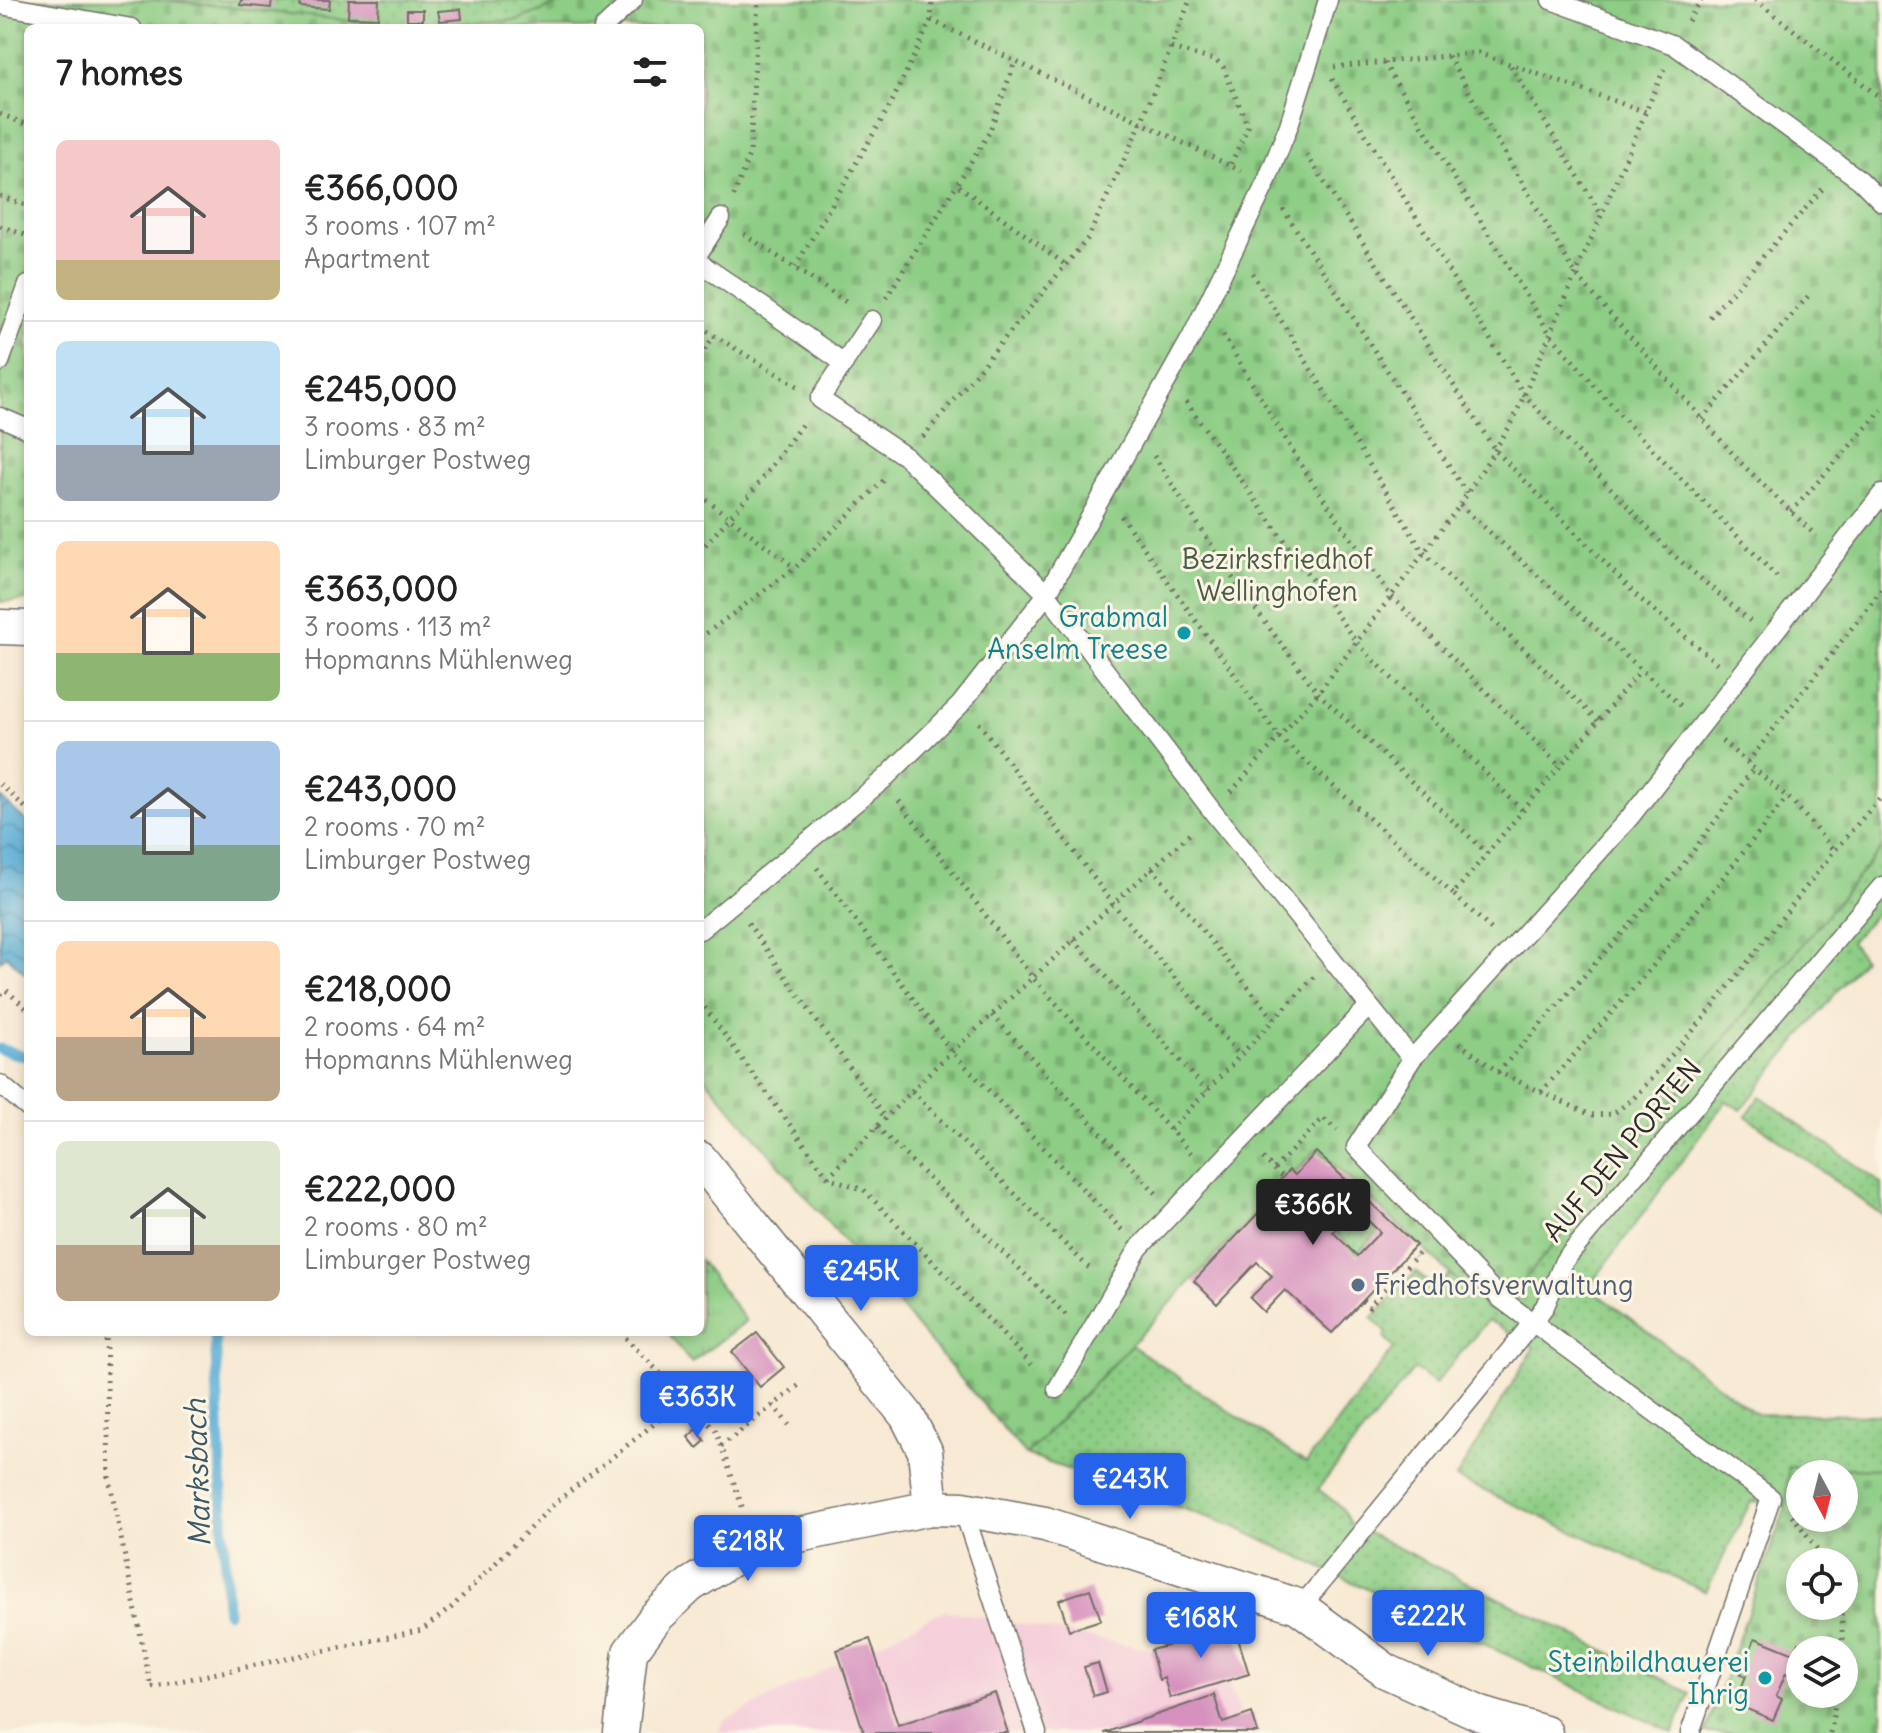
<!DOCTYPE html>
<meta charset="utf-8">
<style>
body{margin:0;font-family:Delius,sans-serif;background:#f6f6f6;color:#222;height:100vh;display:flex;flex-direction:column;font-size:30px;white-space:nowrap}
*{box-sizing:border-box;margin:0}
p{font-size:26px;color:#767676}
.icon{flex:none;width:44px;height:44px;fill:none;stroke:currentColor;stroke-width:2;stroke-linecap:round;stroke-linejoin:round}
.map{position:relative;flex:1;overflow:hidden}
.sheet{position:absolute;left:24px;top:24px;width:680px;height:1312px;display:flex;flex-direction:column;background:#fff;border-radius:12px;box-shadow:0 4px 12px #0003}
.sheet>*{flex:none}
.needle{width:52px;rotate:173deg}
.fabs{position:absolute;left:1786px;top:1460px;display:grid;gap:16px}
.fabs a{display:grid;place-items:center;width:72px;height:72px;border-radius:50%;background:#fff;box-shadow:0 4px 12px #0003;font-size:40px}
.price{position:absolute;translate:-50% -68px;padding:0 18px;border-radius:8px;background:#2563eb;color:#fff;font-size:26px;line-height:52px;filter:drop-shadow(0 2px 4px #0008)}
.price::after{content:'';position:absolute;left:50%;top:48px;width:24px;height:18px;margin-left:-12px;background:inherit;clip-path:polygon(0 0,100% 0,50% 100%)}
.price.selected{background:#222;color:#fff}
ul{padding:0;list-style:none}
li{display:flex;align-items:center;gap:24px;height:200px;padding:0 32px}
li+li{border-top:2px solid #e0e0e0}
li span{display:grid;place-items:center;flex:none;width:224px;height:160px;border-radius:12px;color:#555}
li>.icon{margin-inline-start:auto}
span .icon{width:96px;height:96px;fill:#fffc;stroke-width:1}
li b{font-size:34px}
h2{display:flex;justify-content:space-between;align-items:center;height:96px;padding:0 32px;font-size:34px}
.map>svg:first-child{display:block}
.built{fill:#f5cfda}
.grass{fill:url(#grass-dots);stroke:#5c7c58;stroke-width:2}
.cemetery{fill:url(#cemetery-stones);stroke:#5c7c58;stroke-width:2;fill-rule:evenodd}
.park{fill:url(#park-tufts);stroke:#5c7c58;stroke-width:2}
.water{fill:url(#water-waves);stroke:#436d81;stroke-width:2}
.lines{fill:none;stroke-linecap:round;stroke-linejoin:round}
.stream{stroke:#5bafd7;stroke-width:11}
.building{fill:#d691be;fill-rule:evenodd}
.service-casing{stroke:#726e66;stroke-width:21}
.minor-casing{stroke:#726e66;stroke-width:37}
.path{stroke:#726e66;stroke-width:5;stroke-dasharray:2 6;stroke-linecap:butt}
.service{stroke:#fff;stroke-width:18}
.minor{stroke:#fff;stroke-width:34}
.culture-dot{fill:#0f9aa8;stroke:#fcf5e5;stroke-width:3}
.service-dot{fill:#5c6f8a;stroke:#fcf5e5;stroke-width:3}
.labels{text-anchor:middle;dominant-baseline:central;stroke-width:6;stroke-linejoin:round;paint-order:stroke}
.park-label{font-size:28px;fill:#485c46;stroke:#fcf5e5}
.culture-label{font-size:28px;fill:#0d838f;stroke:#fcf5e5;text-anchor:end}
.street-label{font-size:28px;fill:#2b2b2b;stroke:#fcf5e5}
.service-label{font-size:28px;fill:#4e5e75;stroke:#fcf5e5;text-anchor:start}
.water-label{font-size:30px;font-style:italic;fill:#3c5967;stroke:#fcf5e5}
</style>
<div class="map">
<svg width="1882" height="1733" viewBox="0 0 1882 1733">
<defs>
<pattern id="grass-dots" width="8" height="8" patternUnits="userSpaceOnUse" patternTransform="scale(2)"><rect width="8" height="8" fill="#8dcd85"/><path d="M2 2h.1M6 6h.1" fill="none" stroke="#7ab073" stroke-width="1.8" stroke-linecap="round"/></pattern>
<pattern id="cemetery-stones" width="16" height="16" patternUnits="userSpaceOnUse" patternTransform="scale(2)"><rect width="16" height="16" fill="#8dcd85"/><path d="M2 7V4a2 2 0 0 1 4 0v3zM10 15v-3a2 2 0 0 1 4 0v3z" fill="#7ab073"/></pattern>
<pattern id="park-tufts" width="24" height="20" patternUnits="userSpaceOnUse" patternTransform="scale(2)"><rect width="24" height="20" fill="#8dcd85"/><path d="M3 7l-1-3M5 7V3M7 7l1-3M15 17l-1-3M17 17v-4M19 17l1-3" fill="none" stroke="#7ab073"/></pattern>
<pattern id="water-waves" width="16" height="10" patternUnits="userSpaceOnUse" patternTransform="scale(2)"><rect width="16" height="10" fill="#5bafd7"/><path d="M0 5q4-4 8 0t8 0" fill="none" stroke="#4b8faf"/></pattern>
</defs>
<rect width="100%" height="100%" fill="#fcf5e5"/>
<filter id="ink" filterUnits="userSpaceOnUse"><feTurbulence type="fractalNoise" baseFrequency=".0125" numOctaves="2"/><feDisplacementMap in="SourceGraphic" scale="16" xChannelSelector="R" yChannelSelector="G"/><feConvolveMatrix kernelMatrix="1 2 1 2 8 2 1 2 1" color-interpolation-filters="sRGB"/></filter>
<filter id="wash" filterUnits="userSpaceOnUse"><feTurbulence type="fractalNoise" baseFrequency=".006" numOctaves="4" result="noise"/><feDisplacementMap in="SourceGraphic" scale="32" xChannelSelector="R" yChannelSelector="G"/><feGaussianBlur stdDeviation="1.8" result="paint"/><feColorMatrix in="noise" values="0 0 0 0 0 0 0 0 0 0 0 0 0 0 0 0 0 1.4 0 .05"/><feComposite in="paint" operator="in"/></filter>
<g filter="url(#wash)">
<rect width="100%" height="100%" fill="#f7e9d3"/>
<polygon class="built" points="945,1610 1222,1663 1248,1733 719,1733 724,1721"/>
<g class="grass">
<polygon points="163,0 569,0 518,20 405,27"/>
<polygon points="1882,848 1882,906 1851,942 1863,959 1741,1110 1726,1101 1589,1287 1756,1414 1882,1415 1882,1469 1790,1467 1786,1506 1751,1501 1706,1592 1456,1478 1534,1347 1488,1320 1435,1384 1414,1369 1318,1489 1342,1508 1350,1524 1690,1693 1673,1733 1233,1526 1026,1455 1131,1345 1306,1463 1394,1348 1384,1338 1387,1333 1372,1318 1416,1272 1435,1289 1450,1274 1489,1310 1522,1283"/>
<polygon points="1760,1096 1882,1184 1882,1215 1746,1116"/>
<polygon points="1356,1211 1378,1232 1357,1253 1335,1232"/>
</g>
<g class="cemetery">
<polygon points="0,0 163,0 405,27 518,20 569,0 1882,0 1882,848 1522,1283 1489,1310 1317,1149 1026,1455 700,1072 700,28 28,28 28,600 0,602"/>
<path d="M1789 1467 1882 1469V1733H1705L1786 1506ZM1800 1474H1844V1518H1800ZM1800 1562H1844V1606H1800ZM1800 1650H1844V1694H1800Z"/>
</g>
<polygon class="park" points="700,1260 746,1321 691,1363 667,1332 700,1332"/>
<polygon class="water" points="0,797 28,823 28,976 6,955 0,961"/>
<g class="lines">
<g class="stream">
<polyline points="0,1049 28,1057"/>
<polyline points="215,1332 227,1612"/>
</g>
</g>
<g id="blocks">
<g class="building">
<polygon points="241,0 272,0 271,8 240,5"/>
<polygon points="301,0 330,0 329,9 300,7"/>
<polygon points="349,0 379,0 378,18 348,17"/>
<polygon points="461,9 462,19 440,21 438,11"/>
<rect x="407" y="10" width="16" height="10"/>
<path d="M1316 1152 1416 1245 1332 1333 1285 1290 1264 1312 1250 1298 1272 1276 1257 1262 1217 1304 1194 1281 1282 1188 1277 1183 1283 1177 1289 1170 1295 1175ZM1356 1209 1380 1232 1357 1256 1333 1232Z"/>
<polygon points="757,1333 784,1367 760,1387 732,1352"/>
<polygon points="697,1429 705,1441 697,1448 688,1437"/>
<polygon points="1090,1589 1101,1620 1069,1630 1059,1600"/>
<polygon points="1233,1622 1249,1674 1170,1698 1164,1678 1159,1680 1151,1650 1167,1646 1166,1642"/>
<polygon points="1755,1638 1794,1654 1799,1643 1816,1650 1800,1650 1800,1678 1786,1673 1776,1696 1782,1699 1773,1720 1735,1704 1746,1676 1741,1674"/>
<polygon points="870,1639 898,1725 995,1693 1008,1733 864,1733 837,1650"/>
<polygon points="1098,1663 1107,1692 1093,1696 1084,1667"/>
<polygon points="1214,1695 1223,1723 1252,1713 1258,1733 1104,1733"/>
</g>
</g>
</g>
<g filter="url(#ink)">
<use href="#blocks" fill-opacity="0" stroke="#726e66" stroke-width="2"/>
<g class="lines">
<g class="service-casing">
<g id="service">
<polyline points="1551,0 1674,45 1860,180 1882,202"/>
<polyline points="0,5 132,28"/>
<polyline points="603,28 633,0"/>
<polyline points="700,251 721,218"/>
<polyline points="700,263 844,363"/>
<polyline points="872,320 820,399 906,457 1047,594 1213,812 1412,1059"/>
<polyline points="0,362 28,285"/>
<polyline points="0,417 28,429"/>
<polyline points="700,930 883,780 960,705 1047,594 1191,338 1266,183 1289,125 1328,0"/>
<polyline points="0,1084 28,1108"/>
<polyline points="1057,1389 1139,1248 1369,1006"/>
<polyline points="963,1509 1037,1733"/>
<polyline points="1300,1608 1534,1321 1545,1306 1564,1261 1882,886"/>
<polyline points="1690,1733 1771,1498 1501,1299 1356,1147 1412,1059 1630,817 1882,494"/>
</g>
</g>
<g class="minor-casing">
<g id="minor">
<polyline points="0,627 28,628"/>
<polyline points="700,1159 907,1416 925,1451 931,1508"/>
<polyline points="621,1733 630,1652 656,1617 690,1585 755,1544 931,1508 963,1509 1045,1524 1298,1606 1386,1671 1481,1714 1545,1733"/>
</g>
</g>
<g class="path">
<polyline points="1755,0 1882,99"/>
<polyline points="931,20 1241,171"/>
<polyline points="1688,21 1701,0"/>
<polyline points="1171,48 1217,61 1223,67 1248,126 1230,166"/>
<polyline points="1448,56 1576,275 1740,462 1816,536"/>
<polyline points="1384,63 1550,334 1630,426 1781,581"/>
<polyline points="1511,66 1601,214"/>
<polyline points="1334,67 1478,53 1646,112"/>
<polyline points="1332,79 1524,395 1670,552 1750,621"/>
<polyline points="0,114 28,125"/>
<polyline points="1307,155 1495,450 1638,597 1717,663"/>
<polyline points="959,186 1066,265"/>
<polyline points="0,196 28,206"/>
<polyline points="734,196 750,152 758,0"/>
<polyline points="1283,209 1467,494"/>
<polyline points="0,226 28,236"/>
<polyline points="744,234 849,304"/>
<polyline points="795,267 891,104 931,20 932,0"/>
<polyline points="1252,273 1423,552 1598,721"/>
<polyline points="886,298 989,133 1015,62"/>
<polyline points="1710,317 1825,186"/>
<polyline points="700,327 799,387"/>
<polyline points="1223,335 1304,470 1390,595 1560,766"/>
<polyline points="700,356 714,336"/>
<polyline points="1186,402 1356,642 1523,811"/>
<polyline points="1702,419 1810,294"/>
<polyline points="923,437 1088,238 1141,123 1190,0"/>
<polyline points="1154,456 1238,586 1318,693 1487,853"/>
<polyline points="700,495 795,568"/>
<polyline points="1460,505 1681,706"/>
<polyline points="1791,512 1882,410"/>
<polyline points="1121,516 1280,738 1453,894"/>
<polyline points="700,551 753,491 805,420"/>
<polyline points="700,638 795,568 887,477"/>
<polyline points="979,723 1113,904 1240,1056"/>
<polyline points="1722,741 1794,803 1834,851"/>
<polyline points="1748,762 1882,589"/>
<polyline points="0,784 28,810"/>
<polyline points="1231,792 1318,693 1460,505 1513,421 1664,69"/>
<polyline points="899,801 1033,978 1191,1153"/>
<polyline points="817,868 952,1052 1122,1230"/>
<polyline points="1152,868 1274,1019"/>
<polyline points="748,923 885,1118"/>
<polyline points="1491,929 1453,894 1640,671"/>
<polyline points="1074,940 1207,1091"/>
<polyline points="0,994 6,990 28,1010"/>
<polyline points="700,1001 828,1177 864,1190 1036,1369"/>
<polyline points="992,1015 1157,1194"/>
<polyline points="1459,1043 1498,1072 1591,1115 1613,1114 1634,1098 1705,1017 1834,851 1882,796"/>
<polyline points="1498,1072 1683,865 1754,768"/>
<polyline points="912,1091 1093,1272"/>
<polyline points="1541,1092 1652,967 1787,797"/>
<polyline points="877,1127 1067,1316"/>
<polyline points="1170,1130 1314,977"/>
<polyline points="1263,1158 1274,1169 1323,1118 1337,1130"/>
<polyline points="1274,1169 1283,1177"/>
<polyline points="828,1177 933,1069 1193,831"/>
<polyline points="1409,1251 1415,1257"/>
<polyline points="1362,1301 1369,1307 1421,1251"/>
<polyline points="106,1332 109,1478 151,1687 422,1630 452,1607 554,1504 685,1399"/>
<polyline points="620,1332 716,1431 744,1512"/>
<polyline points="773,1405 789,1425"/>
<polyline points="721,1446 802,1383"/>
<polyline points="1792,1515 1827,1562"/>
<polyline points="1841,1606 1843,1650"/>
<polyline points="1830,1733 1837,1694"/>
</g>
<use href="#service" class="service"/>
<use href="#minor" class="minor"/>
</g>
</g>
<g class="culture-dot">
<circle cx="1184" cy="633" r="8"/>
<circle cx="1765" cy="1678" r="8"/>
</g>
<circle class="service-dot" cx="1358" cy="1285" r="8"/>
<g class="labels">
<g class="park-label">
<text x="1277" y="559">Bezirksfriedhof<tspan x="1277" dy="32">Wellinghofen</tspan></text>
</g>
<g class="culture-label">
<text x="1168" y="617">Grabmal<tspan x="1168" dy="32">Anselm Treese</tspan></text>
<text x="1749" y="1662">Steinbildhauerei<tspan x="1749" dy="32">Ihrig</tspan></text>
</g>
<g class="street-label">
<text transform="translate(1622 1150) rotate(-50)">AUF DEN PORTEN</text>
</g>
<g class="service-label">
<text x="1374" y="1285">Friedhofsverwaltung</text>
</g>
<g class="water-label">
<text transform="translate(197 1473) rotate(-92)">Marksbach</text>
</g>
</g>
</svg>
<div class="fabs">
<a><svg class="needle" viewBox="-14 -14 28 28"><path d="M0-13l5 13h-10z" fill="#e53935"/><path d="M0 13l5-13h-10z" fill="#767676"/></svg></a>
<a><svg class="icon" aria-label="locate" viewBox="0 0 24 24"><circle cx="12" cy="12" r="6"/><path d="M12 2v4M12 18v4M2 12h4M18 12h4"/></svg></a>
<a><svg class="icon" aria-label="layers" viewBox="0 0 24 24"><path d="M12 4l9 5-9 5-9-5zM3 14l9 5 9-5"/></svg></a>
</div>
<b class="price selected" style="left:1313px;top:1247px">€366K</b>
<b class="price" style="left:861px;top:1313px">€245K</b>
<b class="price" style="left:697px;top:1439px">€363K</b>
<b class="price" style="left:1130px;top:1521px">€243K</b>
<b class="price" style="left:748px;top:1583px">€218K</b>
<b class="price" style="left:1428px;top:1658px">€222K</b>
<b class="price" style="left:1201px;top:1660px">€168K</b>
<section class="sheet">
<h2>7 homes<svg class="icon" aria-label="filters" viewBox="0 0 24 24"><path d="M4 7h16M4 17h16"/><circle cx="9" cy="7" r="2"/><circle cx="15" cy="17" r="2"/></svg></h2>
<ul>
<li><span style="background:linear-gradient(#f6c9c9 75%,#c2b280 0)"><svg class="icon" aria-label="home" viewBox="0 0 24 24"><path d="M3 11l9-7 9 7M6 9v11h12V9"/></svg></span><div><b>€366,000</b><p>3 rooms · 107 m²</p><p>Apartment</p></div></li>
<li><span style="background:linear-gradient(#bfe0f5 65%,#9aa5b1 0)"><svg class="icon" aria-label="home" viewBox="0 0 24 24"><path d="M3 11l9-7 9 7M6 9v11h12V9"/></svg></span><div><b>€245,000</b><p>3 rooms · 83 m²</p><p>Limburger Postweg</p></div></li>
<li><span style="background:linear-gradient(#ffd9b3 70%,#8fb573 0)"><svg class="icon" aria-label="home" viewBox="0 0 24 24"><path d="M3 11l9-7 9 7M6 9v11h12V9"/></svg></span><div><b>€363,000</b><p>3 rooms · 113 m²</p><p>Hopmanns Mühlenweg</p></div></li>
<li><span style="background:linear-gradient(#a9c7e8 65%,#7fa58c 0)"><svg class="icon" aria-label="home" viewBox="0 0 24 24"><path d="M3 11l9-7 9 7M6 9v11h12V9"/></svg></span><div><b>€243,000</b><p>2 rooms · 70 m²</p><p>Limburger Postweg</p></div></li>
<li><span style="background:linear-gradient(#ffd9b3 60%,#b9a48a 0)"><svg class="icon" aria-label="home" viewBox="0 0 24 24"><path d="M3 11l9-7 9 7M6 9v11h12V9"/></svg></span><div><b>€218,000</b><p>2 rooms · 64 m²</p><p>Hopmanns Mühlenweg</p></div></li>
<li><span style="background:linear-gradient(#dfe7d0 65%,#b9a48a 0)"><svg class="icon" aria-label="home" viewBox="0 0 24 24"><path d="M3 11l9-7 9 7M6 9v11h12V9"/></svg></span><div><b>€222,000</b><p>2 rooms · 80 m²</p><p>Limburger Postweg</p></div></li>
</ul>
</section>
</div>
